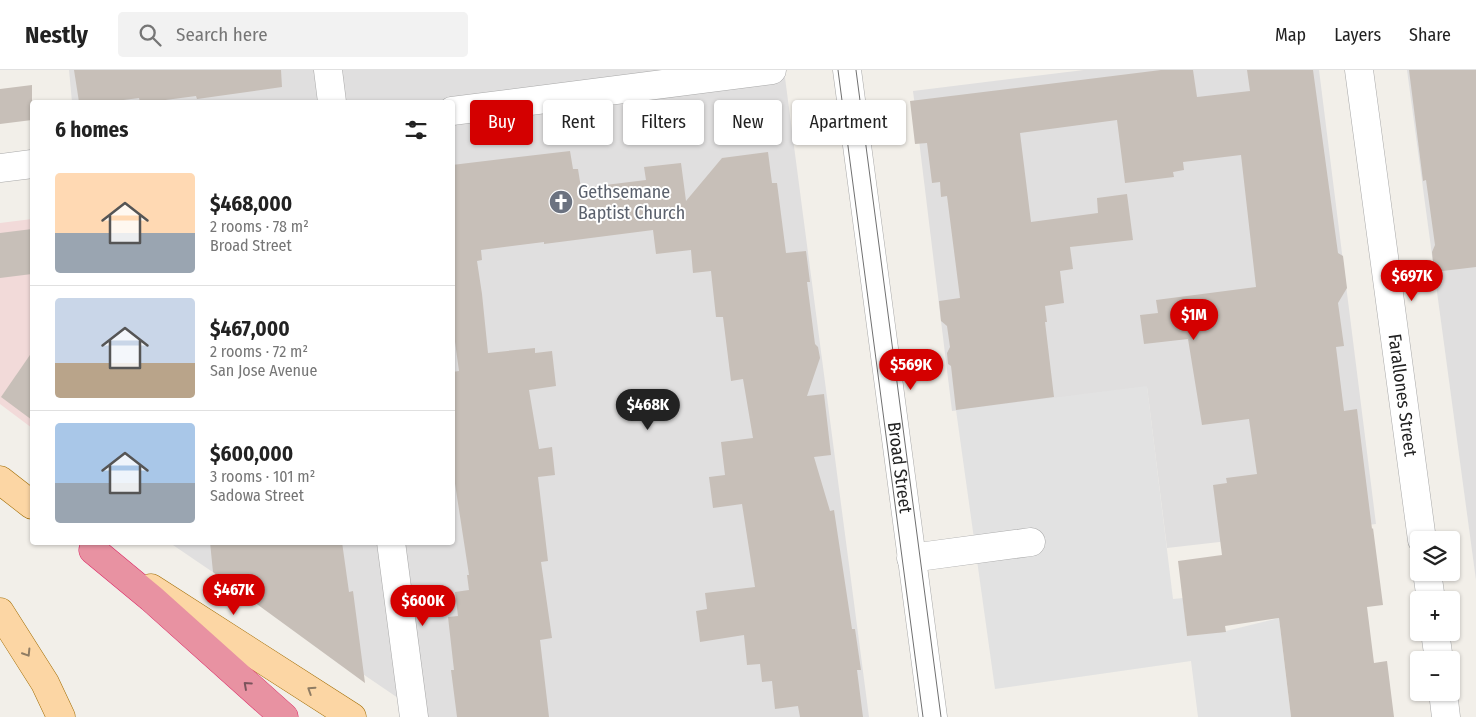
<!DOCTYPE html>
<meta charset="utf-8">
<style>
body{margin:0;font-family:"Fira Sans Condensed",sans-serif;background:#f2f2f2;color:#222;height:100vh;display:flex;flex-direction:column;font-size:19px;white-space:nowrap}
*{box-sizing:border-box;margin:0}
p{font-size:16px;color:#767676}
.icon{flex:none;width:28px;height:28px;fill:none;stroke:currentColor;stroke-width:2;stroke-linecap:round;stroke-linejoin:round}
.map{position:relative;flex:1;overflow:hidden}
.side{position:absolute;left:30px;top:30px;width:425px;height:445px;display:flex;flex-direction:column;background:#fff;border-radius:5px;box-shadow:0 1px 4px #0004}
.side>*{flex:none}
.banner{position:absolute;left:470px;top:30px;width:475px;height:45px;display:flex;gap:10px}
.fabs{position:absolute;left:1410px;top:461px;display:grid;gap:10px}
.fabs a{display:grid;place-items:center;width:50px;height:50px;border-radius:5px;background:#fff;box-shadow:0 1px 4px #0004;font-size:25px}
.price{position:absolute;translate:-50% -42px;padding:0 11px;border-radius:18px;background:#d40000;color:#fff;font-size:16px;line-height:32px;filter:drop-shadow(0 1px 2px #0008)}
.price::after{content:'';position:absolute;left:50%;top:30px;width:15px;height:11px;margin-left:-8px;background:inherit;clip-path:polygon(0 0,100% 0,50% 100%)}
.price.selected{background:#222;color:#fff}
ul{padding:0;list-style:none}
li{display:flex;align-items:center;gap:15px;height:125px;padding:0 25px}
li+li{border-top:1px solid #e0e0e0}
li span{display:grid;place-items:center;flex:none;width:140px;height:100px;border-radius:5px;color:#555}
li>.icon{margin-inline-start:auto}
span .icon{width:60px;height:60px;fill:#fffc;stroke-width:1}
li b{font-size:21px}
h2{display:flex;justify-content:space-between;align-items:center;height:60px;padding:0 25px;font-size:21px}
.pill{padding:0 18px;border-radius:5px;background:#fff;box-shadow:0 1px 4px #0004;font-size:18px;line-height:45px}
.pill.selected{background:#d40000;color:#fff}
header{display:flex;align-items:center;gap:30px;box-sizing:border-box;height:70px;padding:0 25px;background:#fff;border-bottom:1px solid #e0e0e0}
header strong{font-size:24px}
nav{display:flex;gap:28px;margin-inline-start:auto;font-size:18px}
.search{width:350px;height:45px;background:#f2f2f2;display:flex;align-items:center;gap:12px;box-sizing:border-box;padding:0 18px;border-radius:5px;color:#767676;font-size:19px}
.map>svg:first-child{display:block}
.residential{fill:#e0dfdf}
.commercial{fill:#f2dad9}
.parking{fill:#e2e2e2}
.building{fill:#c7bfb8}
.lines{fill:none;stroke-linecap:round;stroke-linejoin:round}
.minor-casing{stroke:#a9a9a9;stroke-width:29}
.major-casing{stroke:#a06b00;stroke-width:29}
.highway-casing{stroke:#dc2a67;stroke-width:29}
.minor{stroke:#fff;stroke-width:28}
.major{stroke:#fcd6a4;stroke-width:28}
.highway{stroke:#e892a2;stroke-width:28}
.tram{stroke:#707070;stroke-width:1}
.oneway{stroke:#8f7c63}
.oneway2{stroke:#7b545c}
.labels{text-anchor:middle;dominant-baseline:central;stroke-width:4;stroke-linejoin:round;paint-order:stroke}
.worship-label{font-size:18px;fill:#5b616d;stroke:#fff;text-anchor:start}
.street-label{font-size:18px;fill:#222;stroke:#fff}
</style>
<header>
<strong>Nestly</strong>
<div class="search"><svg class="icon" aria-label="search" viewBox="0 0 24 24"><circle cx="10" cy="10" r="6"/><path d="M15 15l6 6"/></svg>Search here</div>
<nav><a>Map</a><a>Layers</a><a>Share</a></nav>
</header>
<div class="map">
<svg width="1476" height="647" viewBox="0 0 1476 647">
<rect width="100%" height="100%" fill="#f2efe9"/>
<g class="residential">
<polygon points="69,0 784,0 869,647 426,647 170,473 452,472 452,32 72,32"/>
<polygon points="1084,0 1319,0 1376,454 1167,478 1147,317 952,341 913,21"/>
<polygon points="1407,0 1476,0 1476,510"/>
</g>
<polygon class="commercial" points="32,149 32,358 0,334 0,153"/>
<polygon class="parking" points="1147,316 1173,529 1183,528 1187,566 1226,561 1279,548 1291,647 1198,647 1191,591 995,619 956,340"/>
<g class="building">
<polygon points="74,0 281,0 282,17 197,29 196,26 150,32 140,32 139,28 108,32 79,32"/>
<polygon points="1161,0 1193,0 1197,27 1250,21 1247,0 1313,0 1338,183 1343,186 1347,218 1338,233 1344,276 1336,277 1344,341 1357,339 1372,459 1373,458 1383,535 1367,537 1374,593 1387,591 1394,647 1291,647 1279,548 1225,556 1226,562 1187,566 1178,491 1222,485 1213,415 1227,413 1226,408 1257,404 1249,349 1202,355 1188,269 1144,274 1140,245 1158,243 1156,230 1256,217 1241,85 1183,92 1184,100 1173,102 1174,107 1125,113 1117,50 1020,63 1031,152 1098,143 1097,128 1127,124 1133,170 1070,177 1073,199 1060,201 1064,233 1045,236 1047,252 1045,252 1054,327 956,340 951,296 948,294 947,283 950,277 947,256 941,251 939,231 960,228 947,126 941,127 940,112 932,113 927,73 915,74 910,31"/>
<polygon points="1409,0 1476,0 1476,197 1434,202 1432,182 1435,175 1426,110 1423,111"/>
<polygon points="32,15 32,50 0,54 0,19"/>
<polygon points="570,81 573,99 578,99 581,118 646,110 644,97 681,93 686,131 722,88 768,82 772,113 777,113 786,183 806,181 810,212 807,212 815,274 818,277 820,288 807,326 824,324 831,385 814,387 830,441 834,440 852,559 855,559 861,600 857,600 863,647 800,647 798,636 775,639 772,611 762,612 760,594 747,595 744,565 700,572 696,541 707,539 705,523 755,517 742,434 713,438 709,407 725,405 721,372 753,368 743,309 731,311 723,247 716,247 711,201 693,203 691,180 656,184 653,160 544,174 544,172 481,180 482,190 477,191 482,224 488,283 535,278 535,283 552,281 556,316 529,320 539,379 552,377 555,405 538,407 548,491 541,492 552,568 540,570 549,647 457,647 451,600 454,600 448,547 458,546 455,522 469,520 467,505 469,505 452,394 452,302 459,301 452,250 452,95"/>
<polygon points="32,159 32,204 0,208 0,163"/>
<polygon points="32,282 32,350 1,327"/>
<polygon points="210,472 342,472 349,522 353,521 365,613 213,502"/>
</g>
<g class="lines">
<g class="minor-casing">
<g id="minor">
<polyline points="328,0 332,32"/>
<path id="s1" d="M847 0 933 647"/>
<path id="s2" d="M1359 0 1422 470"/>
<polyline points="452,41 772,0"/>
<polyline points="0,98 32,94"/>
<polyline points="391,472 414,647"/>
<polyline points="911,488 1031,472"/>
<polyline points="1427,502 1431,530"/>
<polyline points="1435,562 1439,590"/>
<polyline points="1443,622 1446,647"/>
</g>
</g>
<g class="major-casing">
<g id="major">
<polyline points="0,410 32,435"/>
<polyline points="151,518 352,647"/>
<polyline points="0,542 45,613 61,647"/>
</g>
</g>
<g class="highway-casing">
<polyline id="highway" points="93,480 151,528 284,647"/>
</g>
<use href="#minor" class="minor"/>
<use href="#major" class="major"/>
<use href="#highway" class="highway"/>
<g class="tram">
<polyline points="838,0 923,647"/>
<polyline points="856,0 941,647"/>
</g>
</g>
<defs><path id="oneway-chevron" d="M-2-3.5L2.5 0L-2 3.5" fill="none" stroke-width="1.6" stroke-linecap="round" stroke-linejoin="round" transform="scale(1.25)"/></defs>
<g class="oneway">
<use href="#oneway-chevron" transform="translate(27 583) rotate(58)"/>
<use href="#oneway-chevron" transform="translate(311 620) rotate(-147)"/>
</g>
<use class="oneway2" href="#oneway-chevron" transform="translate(247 615) rotate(-138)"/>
<defs>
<g id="church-disc" transform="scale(1.25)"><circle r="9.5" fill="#6b7280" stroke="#fff"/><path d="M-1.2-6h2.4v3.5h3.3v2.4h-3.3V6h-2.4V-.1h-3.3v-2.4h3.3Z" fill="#fff"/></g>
</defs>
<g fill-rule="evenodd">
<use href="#church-disc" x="561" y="132"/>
</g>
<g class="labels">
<g class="worship-label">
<text x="578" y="122">Gethsemane<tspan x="578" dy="21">Baptist Church</tspan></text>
</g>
<g class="street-label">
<text stroke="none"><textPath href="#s2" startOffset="328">Farallones Street</textPath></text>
<text stroke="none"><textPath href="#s1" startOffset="401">Broad Street</textPath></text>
</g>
</g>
</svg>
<div class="fabs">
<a><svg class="icon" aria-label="layers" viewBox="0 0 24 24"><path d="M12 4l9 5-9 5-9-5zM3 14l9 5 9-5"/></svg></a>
<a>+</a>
<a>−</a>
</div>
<b class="price" style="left:1412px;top:232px">$697K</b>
<b class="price" style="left:1194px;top:271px">$1M</b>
<b class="price" style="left:911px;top:321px">$569K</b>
<b class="price selected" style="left:648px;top:361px">$468K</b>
<b class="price" style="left:234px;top:546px">$467K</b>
<b class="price" style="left:423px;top:557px">$600K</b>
<div class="banner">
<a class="pill selected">Buy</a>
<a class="pill">Rent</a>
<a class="pill">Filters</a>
<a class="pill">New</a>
<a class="pill">Apartment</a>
</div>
<section class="side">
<h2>6 homes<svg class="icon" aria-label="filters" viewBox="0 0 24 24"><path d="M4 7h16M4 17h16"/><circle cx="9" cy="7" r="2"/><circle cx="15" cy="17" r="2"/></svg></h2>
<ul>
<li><span style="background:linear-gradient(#ffd9b3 60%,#9aa5b1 0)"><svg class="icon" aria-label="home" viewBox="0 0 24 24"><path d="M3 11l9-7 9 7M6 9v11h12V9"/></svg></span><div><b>$468,000</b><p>2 rooms · 78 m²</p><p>Broad Street</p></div></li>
<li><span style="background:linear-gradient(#c9d6e8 65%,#b9a48a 0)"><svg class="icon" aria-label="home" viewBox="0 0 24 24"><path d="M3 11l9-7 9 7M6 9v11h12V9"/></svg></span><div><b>$467,000</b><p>2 rooms · 72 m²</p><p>San Jose Avenue</p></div></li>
<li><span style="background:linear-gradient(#a9c7e8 60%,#9aa5b1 0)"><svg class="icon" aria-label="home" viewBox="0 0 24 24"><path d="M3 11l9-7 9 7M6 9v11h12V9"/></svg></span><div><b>$600,000</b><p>3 rooms · 101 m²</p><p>Sadowa Street</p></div></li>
</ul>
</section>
</div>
